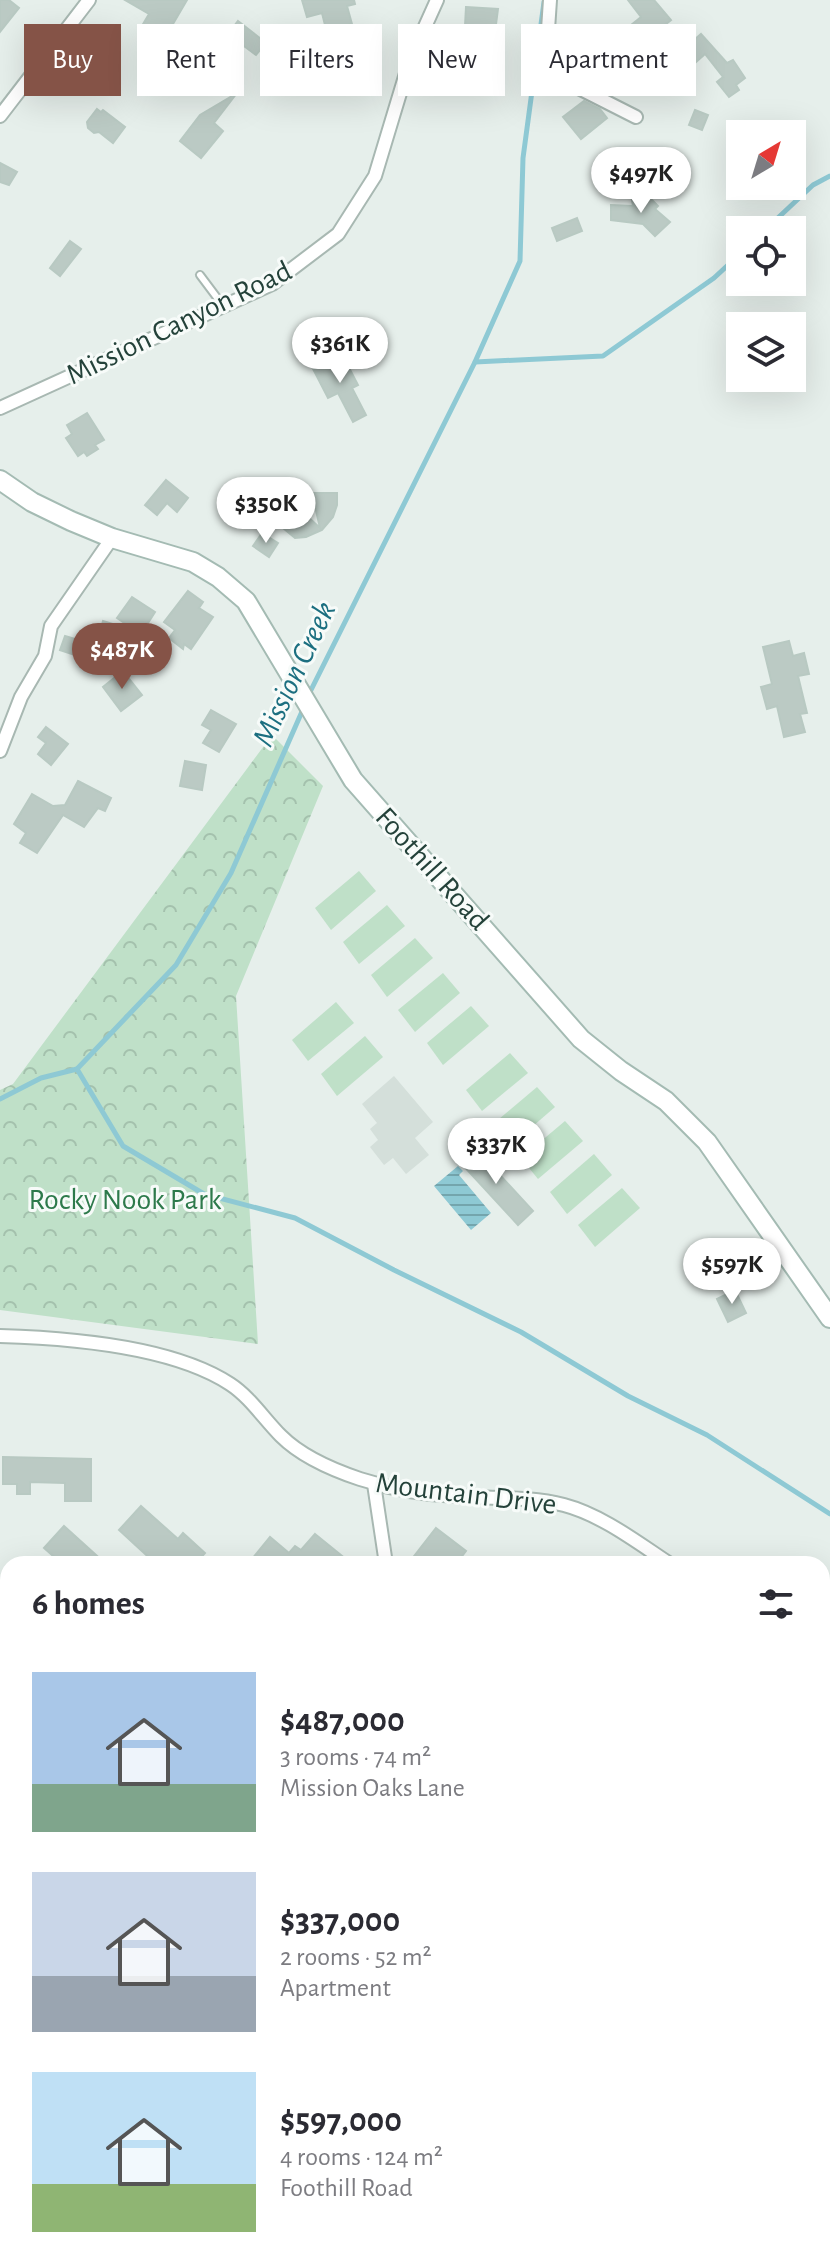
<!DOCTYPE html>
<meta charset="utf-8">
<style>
body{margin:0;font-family:"Alegreya Sans",sans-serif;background:#f2f2f3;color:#2b2b33;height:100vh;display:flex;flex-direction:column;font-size:30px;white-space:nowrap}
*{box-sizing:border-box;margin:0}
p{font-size:26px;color:#7c7c81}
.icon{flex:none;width:44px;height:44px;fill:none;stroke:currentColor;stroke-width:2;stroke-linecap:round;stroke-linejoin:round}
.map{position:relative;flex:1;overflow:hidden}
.drawer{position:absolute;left:0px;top:1556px;width:830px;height:712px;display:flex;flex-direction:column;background:#fff;border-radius:24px 24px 0 0;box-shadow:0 8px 32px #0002}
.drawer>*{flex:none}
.top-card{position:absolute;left:24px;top:24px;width:782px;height:72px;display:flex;gap:16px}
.needle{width:52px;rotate:38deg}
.fabs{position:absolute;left:726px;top:120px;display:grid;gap:16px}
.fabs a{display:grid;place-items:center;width:80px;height:80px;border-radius:0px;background:#fff;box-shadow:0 8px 32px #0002;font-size:40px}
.price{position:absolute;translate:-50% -68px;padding:0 18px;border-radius:28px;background:#fff;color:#222;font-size:26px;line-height:52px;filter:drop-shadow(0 2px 4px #0008)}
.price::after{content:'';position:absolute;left:50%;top:48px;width:24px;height:18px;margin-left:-12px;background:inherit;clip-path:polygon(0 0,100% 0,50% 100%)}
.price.active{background:#855347;color:#fff}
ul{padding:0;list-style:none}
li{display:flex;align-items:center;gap:24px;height:200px;padding:0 32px}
li span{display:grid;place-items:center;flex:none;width:224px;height:160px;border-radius:0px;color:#555}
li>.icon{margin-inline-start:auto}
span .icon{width:96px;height:96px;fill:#fffc;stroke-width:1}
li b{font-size:34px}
h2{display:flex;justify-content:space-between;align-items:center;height:96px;padding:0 32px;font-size:34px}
.pill{padding:0 28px;border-radius:0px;background:#fff;box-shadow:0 8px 32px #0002;font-size:28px;line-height:72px}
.pill.active{background:#855347;color:#fff}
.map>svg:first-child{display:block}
.built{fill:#d4dfda}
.forest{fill:url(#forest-crowns)}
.garden{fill:#bfe0c8}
.water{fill:url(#water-rules)}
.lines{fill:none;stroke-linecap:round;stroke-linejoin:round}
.stream{stroke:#8ec9d4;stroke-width:5}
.building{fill:#bbcac4;stroke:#b8c9c2;stroke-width:2}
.service-casing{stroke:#a8b8b2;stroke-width:10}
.minor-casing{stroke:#a8b8b2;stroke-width:16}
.secondary-casing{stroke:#a4bbb3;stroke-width:22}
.service{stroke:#fff;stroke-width:6}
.minor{stroke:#fff;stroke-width:12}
.secondary{stroke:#fff;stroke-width:18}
.labels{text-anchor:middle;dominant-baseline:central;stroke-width:6;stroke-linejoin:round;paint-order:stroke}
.street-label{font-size:30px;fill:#24423a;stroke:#f7fbf9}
.park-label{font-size:30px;fill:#2d7a4b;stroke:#f7fbf9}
.water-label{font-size:32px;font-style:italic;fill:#1c6f80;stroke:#f7fbf9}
</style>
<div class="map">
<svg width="830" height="2268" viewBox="0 0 830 2268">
<defs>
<pattern id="forest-crowns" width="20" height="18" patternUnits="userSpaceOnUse" patternTransform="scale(2)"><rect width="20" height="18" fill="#bfe0c8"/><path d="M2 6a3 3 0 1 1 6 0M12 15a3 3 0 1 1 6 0" fill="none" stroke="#a4c1ad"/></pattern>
<pattern id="water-rules" width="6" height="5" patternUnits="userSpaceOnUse" patternTransform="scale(2)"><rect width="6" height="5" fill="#8ec9d4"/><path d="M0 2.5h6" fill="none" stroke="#74a5ad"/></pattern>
</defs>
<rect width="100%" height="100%" fill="#e6efeb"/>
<polygon class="built" points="394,1076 433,1122 415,1138 429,1155 406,1174 393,1158 384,1165 370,1147 378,1140 370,1129 377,1123 362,1104"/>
<polygon class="forest" points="272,735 323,786 236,996 258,1344 0,1310 0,1090 13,1084"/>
<g class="garden">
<polygon points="359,871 376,891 331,930 315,908"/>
<polygon points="387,905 405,926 359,964 343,942"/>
<polygon points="415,938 433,958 387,997 371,975"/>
<polygon points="443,973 460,993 415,1032 398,1010"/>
<polygon points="336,1002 354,1023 308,1061 292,1040"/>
<polygon points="471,1006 489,1026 443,1065 427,1043"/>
<polygon points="365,1036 383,1057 337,1096 321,1074"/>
<polygon points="510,1053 528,1073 482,1111 466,1090"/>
<polygon points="537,1087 555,1107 510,1146 493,1124"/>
<polygon points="565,1121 583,1141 538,1179 521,1158"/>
<polygon points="594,1154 612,1175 567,1214 550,1192"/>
<polygon points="622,1188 640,1208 595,1247 578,1225"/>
</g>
<g class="water">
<polygon points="223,57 228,60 228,63 217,78 210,79 207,70 218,58"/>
<polygon points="458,1166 463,1171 459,1175 491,1213 471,1230 434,1186"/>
</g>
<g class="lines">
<g class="stream">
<polyline points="765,230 813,185 830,176"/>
<polyline points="475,362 603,356 714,278 740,254"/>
<polyline points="309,694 475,362 520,261 523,158 544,2"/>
<polyline points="77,1069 123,1146 204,1194 295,1218 394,1270 521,1332 628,1396 707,1435 830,1514"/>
<polyline points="0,1099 41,1078 77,1069 176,965 231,873 304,707"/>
</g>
</g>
<g class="building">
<polygon points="0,0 9,0 19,8 0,32"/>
<polygon points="125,0 187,0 170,29 191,42 198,33 211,42 196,62 169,42 167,45 156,39 158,35 142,26 149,14"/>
<polygon points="302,0 354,0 355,4 347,6 352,24 331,29 329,41 322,13 307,17"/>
<polygon points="628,0 654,0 671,20 643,42 630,26 641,17"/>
<polygon points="466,7 498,9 493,47 464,45"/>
<polygon points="238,21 266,43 256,55 228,34"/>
<polygon points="701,34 727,63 733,60 745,78 736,85 739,90 729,97 717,82 723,77 705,54 686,71 677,60 689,50 686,47"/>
<polygon points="302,56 311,73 291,84 281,68"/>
<polygon points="237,93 214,123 223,131 201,158 180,141 200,115"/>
<polygon points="584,101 600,109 607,118 581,139 563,117"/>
<polygon points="97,109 101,112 103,110 125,127 113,143 99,132 94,133 88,128 87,122"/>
<polygon points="695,110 708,115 702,130 689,125"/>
<polygon points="0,163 17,172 9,185 0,182"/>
<polygon points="651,199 658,206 655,209 670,222 655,236 643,224 611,220 611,205 633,206 632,200"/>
<polygon points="577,218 582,231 557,241 552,228"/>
<polygon points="70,241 81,249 60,276 50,268"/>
<polygon points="328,358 331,364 344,358 358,385 352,388 366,415 353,422 338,393 328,398 312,367"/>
<polygon points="87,413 104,440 95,445 98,449 87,456 84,452 78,456 66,438 72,434 67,425"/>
<polygon points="166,480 188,498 177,512 167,503 157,515 145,505"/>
<polygon points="312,493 337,493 337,505 333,517 322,530 306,537 295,538 277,523 291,501 320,528"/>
<polygon points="262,533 278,543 269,557 253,546"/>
<polygon points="188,591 203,602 199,608 213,617 191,649 184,644 183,649 169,638 175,630 164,622"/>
<polygon points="132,597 155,612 141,634 117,618"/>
<polygon points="103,621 122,627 117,645 98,639"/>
<polygon points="65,636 85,642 81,657 60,650"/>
<polygon points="789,641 793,656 804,653 809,674 798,676 807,713 800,714 805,732 784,737 777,706 767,709 761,687 772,684 763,647"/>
<polygon points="123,671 142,695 121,711 103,687"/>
<polygon points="211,710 236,724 219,752 203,743 211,730 202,725"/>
<polygon points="46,727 68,744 51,765 38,754 46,743 38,737"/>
<polygon points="185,761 206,765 202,790 180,786"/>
<polygon points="78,781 111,798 105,811 98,808 84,827 63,815 37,853 20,843 26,833 14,824 32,794 53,806 65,805"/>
<polygon points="475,1148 533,1211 518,1225 460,1162"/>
<polygon points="735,1290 746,1313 728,1322 717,1299"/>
<polygon points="3,1457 91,1459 91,1501 65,1501 65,1483 30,1482 30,1494 17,1494 17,1484 3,1484"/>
<polygon points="141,1506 178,1539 183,1533 205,1553 195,1564 156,1564 119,1530"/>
<polygon points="64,1526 106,1564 62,1564 44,1548"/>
<polygon points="436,1528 466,1551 456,1564 408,1564"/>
<polygon points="315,1534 352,1564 248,1564 270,1537 289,1553 295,1546 301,1550"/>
</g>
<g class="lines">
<g class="service-casing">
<g id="service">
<polyline points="200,275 224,307"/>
<polyline points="0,2154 8,2146"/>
</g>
</g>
<g class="minor-casing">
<g id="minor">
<polyline points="550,0 546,59 559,78 636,117"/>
<polyline points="0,116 89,0"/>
<polyline points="0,408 272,284 338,234 375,176 410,60 437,0"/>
<polyline points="0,751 21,697 45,656 51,626 112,538"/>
<path d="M0 1336C68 1338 172 1346 230 1384 250 1397 264 1419 281 1436 301 1456 333 1470 360 1479 391 1489 424 1495 456 1496 492 1499 528 1496 564 1505 602 1515 638 1543 670 1564"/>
<polyline points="374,1484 386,1564"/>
<polyline points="0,1631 8,1634"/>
<polyline points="822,1636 830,1638"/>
<polyline points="822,2065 830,2075"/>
<polyline points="217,2260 218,2268"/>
<polyline points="459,2260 459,2268"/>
</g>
</g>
<g class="secondary-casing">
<polyline id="secondary" points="0,480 32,502 71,521 112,538 193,562 218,577 246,601 353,780 581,1039 621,1071 666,1101 707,1142 830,1318"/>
</g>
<use href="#service" class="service"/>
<use href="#minor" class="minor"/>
<use href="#secondary" class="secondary"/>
</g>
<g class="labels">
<g class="street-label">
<text transform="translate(179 323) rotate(-26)">Mission Canyon Road</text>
<text transform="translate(432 869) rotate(48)">Foothill Road</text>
<text transform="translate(466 1494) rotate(7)">Mountain Drive</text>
</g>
<g class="park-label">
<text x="125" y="1200">Rocky Nook Park</text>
</g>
<g class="water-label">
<text transform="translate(294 674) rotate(-65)">Mission Creek</text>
</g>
</g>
</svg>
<div class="fabs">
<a><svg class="needle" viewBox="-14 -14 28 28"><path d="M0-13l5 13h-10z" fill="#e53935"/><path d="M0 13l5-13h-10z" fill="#7c7c81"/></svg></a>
<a><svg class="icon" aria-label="locate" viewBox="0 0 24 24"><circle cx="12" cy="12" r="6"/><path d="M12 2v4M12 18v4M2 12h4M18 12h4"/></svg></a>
<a><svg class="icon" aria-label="layers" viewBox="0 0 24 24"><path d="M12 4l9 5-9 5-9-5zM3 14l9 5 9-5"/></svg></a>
</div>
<b class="price" style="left:641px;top:215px">$497K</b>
<b class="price" style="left:340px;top:385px">$361K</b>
<b class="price" style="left:266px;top:545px">$350K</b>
<b class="price active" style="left:122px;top:691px">$487K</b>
<b class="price" style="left:496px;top:1186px">$337K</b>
<b class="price" style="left:732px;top:1306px">$597K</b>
<div class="top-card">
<a class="pill active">Buy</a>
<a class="pill">Rent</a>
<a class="pill">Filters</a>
<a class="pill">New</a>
<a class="pill">Apartment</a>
</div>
<section class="drawer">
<h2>6 homes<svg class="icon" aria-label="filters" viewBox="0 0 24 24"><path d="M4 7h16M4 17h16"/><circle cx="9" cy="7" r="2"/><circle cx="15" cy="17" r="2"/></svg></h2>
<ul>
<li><span style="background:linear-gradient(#a9c7e8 70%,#7fa58c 0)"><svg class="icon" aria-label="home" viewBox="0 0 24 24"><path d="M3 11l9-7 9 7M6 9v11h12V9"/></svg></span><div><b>$487,000</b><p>3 rooms · 74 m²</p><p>Mission Oaks Lane</p></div></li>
<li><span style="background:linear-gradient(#c9d6e8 65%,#9aa5b1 0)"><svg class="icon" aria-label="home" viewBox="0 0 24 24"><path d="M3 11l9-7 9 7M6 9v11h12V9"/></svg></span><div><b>$337,000</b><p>2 rooms · 52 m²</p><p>Apartment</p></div></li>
<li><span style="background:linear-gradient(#bfe0f5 70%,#8fb573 0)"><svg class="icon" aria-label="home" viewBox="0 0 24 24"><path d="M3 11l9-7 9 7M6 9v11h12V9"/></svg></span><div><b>$597,000</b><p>4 rooms · 124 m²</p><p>Foothill Road</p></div></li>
</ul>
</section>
</div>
